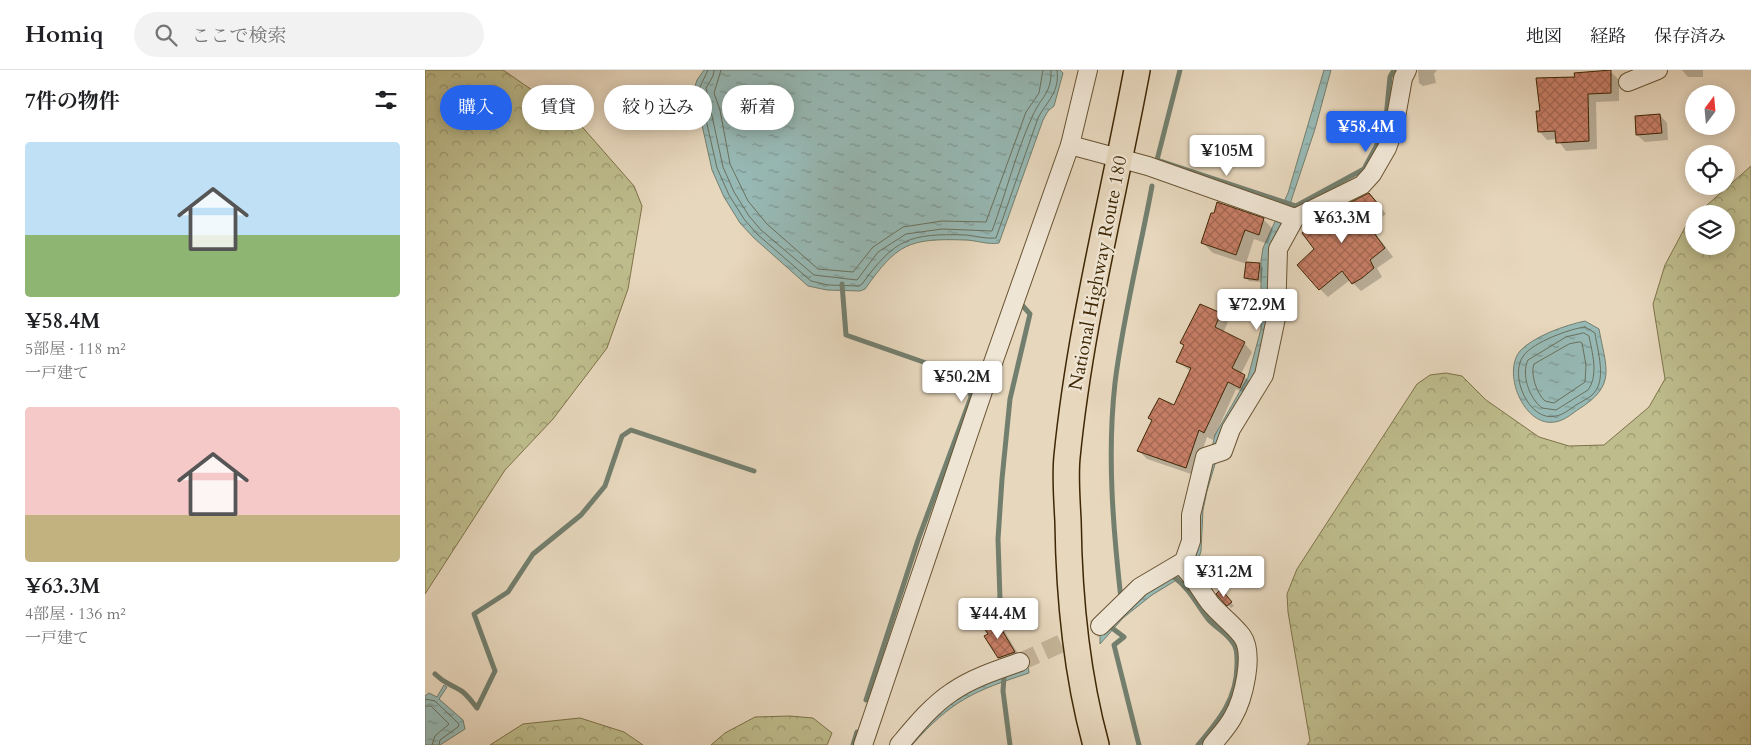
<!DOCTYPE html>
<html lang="ja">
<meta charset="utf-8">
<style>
body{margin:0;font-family:Cardo,"Noto Serif JP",serif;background:#f2f2f2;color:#202124;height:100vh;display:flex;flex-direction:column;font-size:19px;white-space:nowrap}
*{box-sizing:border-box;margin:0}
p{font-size:16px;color:#757577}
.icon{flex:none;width:28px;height:28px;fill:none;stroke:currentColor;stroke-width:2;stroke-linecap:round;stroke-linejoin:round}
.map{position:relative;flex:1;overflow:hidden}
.sheet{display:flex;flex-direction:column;background:#fff;width:425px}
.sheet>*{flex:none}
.banner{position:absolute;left:15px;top:15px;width:475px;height:45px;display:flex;gap:10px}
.needle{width:32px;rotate:16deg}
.controls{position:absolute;left:1260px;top:15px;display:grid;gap:10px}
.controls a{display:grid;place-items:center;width:50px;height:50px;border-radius:50%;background:#fff;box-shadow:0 2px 12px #0003;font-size:25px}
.price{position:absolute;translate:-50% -42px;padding:0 11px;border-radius:5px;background:#fff;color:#222;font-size:16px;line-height:32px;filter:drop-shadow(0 1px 2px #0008)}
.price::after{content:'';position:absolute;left:50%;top:30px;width:15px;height:11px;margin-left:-8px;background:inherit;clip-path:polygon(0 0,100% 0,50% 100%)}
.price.current{background:#2563eb;color:#fff}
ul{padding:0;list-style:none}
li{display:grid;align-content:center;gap:10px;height:265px;padding:0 25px}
li span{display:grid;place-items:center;height:155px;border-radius:5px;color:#555}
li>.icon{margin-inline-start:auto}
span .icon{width:90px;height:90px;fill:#fffc;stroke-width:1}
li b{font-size:21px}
h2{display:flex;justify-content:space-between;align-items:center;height:60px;padding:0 25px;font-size:21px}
.pill{padding:0 18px;border-radius:22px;background:#fff;box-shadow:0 2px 12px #0003;font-size:18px;line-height:45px}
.pill.current{background:#2563eb;color:#fff}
header{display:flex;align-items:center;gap:30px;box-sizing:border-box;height:70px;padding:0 25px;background:#fff;border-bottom:1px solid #e0e0e0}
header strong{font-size:24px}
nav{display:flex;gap:28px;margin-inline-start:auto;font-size:18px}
.search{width:350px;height:45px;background:#f2f2f2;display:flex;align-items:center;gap:12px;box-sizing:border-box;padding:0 18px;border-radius:28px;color:#757577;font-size:19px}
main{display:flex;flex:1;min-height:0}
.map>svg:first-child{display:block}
.forest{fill:url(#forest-crowns);stroke:#7e7248}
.water{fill:url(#water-ripples);stroke:#737f6e}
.shadow{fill:#0003}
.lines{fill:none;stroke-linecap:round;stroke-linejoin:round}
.shore{stroke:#6a705c;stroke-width:1}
.stream{stroke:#737f6e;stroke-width:5}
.building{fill:url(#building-cross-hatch);stroke:#3e2704}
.minor-tunnel{stroke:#c5b498;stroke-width:18;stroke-dasharray:18 9;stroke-linecap:butt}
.minor-casing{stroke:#685332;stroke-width:20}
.highway-casing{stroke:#3e2704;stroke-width:28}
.minor{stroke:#efe5d4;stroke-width:18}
.highway{stroke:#e7d7bd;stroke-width:25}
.labels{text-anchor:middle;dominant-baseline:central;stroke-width:4.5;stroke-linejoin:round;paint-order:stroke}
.street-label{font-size:19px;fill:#3e2704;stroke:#efe5d4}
</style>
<header>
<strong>Homiq</strong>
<div class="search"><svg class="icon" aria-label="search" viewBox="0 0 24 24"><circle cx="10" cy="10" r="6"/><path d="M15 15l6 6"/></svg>ここで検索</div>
<nav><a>地図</a><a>経路</a><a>保存済み</a></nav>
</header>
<main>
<section class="sheet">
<h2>7件の物件<svg class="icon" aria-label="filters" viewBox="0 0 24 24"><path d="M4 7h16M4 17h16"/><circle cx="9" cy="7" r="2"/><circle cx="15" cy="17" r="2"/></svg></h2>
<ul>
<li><span style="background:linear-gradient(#bfe0f5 60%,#8fb573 0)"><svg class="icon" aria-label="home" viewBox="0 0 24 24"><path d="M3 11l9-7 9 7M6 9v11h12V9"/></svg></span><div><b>¥58.4M</b><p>5部屋 · 118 m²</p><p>一戸建て</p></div></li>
<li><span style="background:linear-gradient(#f6c9c9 70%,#c2b280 0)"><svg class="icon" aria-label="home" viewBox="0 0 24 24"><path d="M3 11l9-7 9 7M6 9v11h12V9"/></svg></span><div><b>¥63.3M</b><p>4部屋 · 136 m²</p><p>一戸建て</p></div></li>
</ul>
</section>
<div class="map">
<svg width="1326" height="675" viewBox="0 0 1326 675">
<defs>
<pattern id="forest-crowns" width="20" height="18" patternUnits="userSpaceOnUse" patternTransform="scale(1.25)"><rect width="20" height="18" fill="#bebc8c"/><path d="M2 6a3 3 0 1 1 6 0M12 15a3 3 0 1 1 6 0" fill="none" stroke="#9c9970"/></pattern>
<pattern id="water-ripples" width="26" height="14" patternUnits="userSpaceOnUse" patternTransform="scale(1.25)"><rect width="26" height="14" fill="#97b9b5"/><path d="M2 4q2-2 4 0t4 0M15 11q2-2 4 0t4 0" fill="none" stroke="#7d9691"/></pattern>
<pattern id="building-cross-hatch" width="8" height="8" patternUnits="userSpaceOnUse" patternTransform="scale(1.25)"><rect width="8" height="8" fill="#c77e67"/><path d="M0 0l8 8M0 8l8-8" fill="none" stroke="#a36753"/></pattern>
</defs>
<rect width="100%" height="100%" fill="#e7d7bd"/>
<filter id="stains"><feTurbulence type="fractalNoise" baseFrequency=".004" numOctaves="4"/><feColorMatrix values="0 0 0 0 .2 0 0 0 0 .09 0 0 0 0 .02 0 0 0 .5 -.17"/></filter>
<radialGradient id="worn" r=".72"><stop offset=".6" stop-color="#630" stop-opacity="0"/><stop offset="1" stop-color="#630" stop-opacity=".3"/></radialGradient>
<g class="forest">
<polygon points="0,0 78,0 152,51 209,116 217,136 203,219 182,278 128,349 80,400 0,524"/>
<polygon points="1326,96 1326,675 882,675 885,671 863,542 862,524 872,499 992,314 1005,305 1021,303 1037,306 1061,330 1114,367 1144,376 1179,375 1224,337 1240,309 1228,234 1240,195 1264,150 1269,146 1269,176 1301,176 1301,144 1272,144"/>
<polygon points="365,646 388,648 407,663 402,675 286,675 300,663 330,647"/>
<polygon points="155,648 199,662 218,675 65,675 98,654"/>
</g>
<g class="water">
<path d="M279 0H635L638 3 629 36 623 41 618 50 574 173C563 175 550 170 540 170 483 168 472 174 440 219L435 221 402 220 383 216 329 168 315 153 299 127 287 100 269 19 272 10Z"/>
<polygon points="899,0 906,0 890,59 862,143 836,295 799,364 782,421 778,440 776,481 771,498 727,525 698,548 675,574 675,565 691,552 705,534 747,502 780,406 790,365 823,307 836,259 836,191 838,178 863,123"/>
<path d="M1160 251 1174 259C1181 298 1192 315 1154 339 1148 343 1141 349 1134 351 1101 362 1076 304 1095 281 1109 266 1141 255 1160 251Z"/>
<path d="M603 594 604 603C549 621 527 630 487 675H479L517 634Z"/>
<polygon points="19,615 22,617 14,629 38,650 40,659 15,675 0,675 0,626 4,623 12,627"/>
</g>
<g class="shadow">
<polygon points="993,0 1012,0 1009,4 1011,13 998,16 994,13"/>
<polygon points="1257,0 1278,0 1278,7 1263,7"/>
<polygon points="1185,1 1194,10 1194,31 1171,32 1172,79 1141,81 1132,69 1122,70 1114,61 1116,42 1151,8"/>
<polygon points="1235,45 1242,53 1243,70 1220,72 1212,65"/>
<polygon points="944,124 961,144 945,156 968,187 952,198 957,207 936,221 925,210 903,227 895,219 891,179 907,148"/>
<polygon points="838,149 848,159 843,174 829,169 821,193 834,194 838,198 836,212 824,211 820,207 822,194 788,183 778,173"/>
<polygon points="795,244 803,252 798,263 819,273 827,282 816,304 828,314 823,325 811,319 788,370 782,367 769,405 722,389 714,381 728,351 749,337 766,302 753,291 760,276 757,273"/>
<polygon points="793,524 799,524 809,536 806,538"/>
<polygon points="570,552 578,559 597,590 581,595 574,588"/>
</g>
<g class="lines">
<g class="shore">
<path d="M283 0 274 19 292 98 304 125 319 149 332 164 386 211 403 215 434 216 437 214C470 169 484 163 541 165 550 166 562 169 571 168L613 48C622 31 635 22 632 0"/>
<path d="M289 0 288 6 281 18 298 97 309 122 324 146 336 160 389 205 432 210 453 182 481 164 517 159 567 161C581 123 591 82 608 45 616 27 627 23 626 0"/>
<polyline points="296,0 289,23 295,40 305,94 323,131 342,154 393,199 428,202 448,177 478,157 517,151 561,152 601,42 614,23 618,0"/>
<path d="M1160 257 1170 263C1172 280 1183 311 1167 325 1162 329 1156 332 1151 335 1145 339 1138 345 1131 346 1104 353 1083 304 1099 285 1109 272 1144 259 1160 257Z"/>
<path d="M1159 263 1164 266C1167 282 1174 305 1163 320L1131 340 1117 338C1104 328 1096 304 1103 290L1141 267Z"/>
<path d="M1155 272 1157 273 1161 295 1160 312 1129 333 1120 331C1112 324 1105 304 1109 294L1144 274Z"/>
<polyline points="0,629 10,631 34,654 33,657 15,670 14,675"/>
<polyline points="0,636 6,636 24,654 10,666 7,675"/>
</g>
<g class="stream">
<polyline points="755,0 732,90 871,136 939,99 954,71 961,48 965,7 969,0"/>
<polyline points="417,214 421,265 544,308 546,327 493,470 441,630"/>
<path d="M750 508C765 519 772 535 783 549 791 558 802 563 808 573 813 579 812 588 812 595 812 629 794 650 773 675"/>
<path d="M696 529C688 458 682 384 690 313 698 247 715 181 727 116"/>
<polyline points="687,558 699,567 689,575 714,675"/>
<polyline points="576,559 573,469 577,409 585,329 605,244 597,235"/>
<path d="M10 604C20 614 24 613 35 620 42 624 47 632 52 638L70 601 49 544 83 522 108 484 156 445 180 416 197 366 206 360 329 401"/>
<polyline points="579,607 578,621 585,675"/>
<polyline points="428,675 432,662"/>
</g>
</g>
<g class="building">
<polygon points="1186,0 1186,23 1163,24 1164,71 1131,73 1130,61 1113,62 1111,41 1115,41 1111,8 1150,7 1149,3"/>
<polygon points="1235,44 1237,63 1211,65 1210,46"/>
<polygon points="944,123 954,135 938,148 960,178 945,190 949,198 937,208 927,214 917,201 894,220 872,195 889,179 877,163 904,143 907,147 926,132"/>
<polygon points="792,132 839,148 834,165 820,160 811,185 776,173 786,143 789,143"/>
<polygon points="821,192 835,193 833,210 819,208"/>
<polygon points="775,234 796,243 790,257 820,272 807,298 820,305 815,318 803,312 779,363 774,360 761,398 712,381 727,350 723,348 734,328 749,335 766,298 751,292 759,275 755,273"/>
<polygon points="796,519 807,532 802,536 791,524"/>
<polygon points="571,550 590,582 573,588 559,566 563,564 559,558"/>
</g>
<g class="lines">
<polyline class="minor-tunnel" points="595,592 675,556"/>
<g class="minor-casing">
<g id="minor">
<polyline points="1203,12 1233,0"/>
<polyline points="645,75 663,0"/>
<path d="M755 494C768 505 775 520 785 533 795 545 808 554 817 566 830 584 818 630 808 647 803 657 794 666 787 675"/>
<polyline points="675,556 715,517 759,491 766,471 766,445 780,387 798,381 806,359 839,305 851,248 853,179 870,148 937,115 947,104 962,78 969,58 978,8 982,0"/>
<polyline points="438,675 558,321 645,75 723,96 870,148"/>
<path d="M474 675C490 656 506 636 527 622 547 608 572 600 595 592"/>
</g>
</g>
<g class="highway-casing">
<path id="highway" d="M671 675C651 602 644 526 643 451 642 430 640 407 642 387 655 256 688 129 712 0"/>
</g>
<use href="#minor" class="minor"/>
<use href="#highway" class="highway"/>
</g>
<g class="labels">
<g class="street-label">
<text transform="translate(673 203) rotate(-79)">National Highway Route 180</text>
</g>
</g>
<rect width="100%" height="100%" filter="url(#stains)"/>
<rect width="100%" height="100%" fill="url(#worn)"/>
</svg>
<div class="controls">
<a><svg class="needle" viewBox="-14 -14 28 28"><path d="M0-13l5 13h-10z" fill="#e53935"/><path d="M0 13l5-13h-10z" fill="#757577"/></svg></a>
<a><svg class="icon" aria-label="locate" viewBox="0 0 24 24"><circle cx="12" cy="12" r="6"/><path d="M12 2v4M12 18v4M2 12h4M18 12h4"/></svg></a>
<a><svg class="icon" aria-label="layers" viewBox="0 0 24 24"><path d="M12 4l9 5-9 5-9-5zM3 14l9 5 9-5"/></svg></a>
</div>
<b class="price current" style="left:941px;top:83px">¥58.4M</b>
<b class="price" style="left:802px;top:107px">¥105M</b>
<b class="price" style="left:917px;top:174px">¥63.3M</b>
<b class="price" style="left:832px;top:261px">¥72.9M</b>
<b class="price" style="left:537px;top:333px">¥50.2M</b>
<b class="price" style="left:799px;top:528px">¥31.2M</b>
<b class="price" style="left:573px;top:570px">¥44.4M</b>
<div class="banner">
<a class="pill current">購入</a>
<a class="pill">賃貸</a>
<a class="pill">絞り込み</a>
<a class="pill">新着</a>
</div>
</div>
</main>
